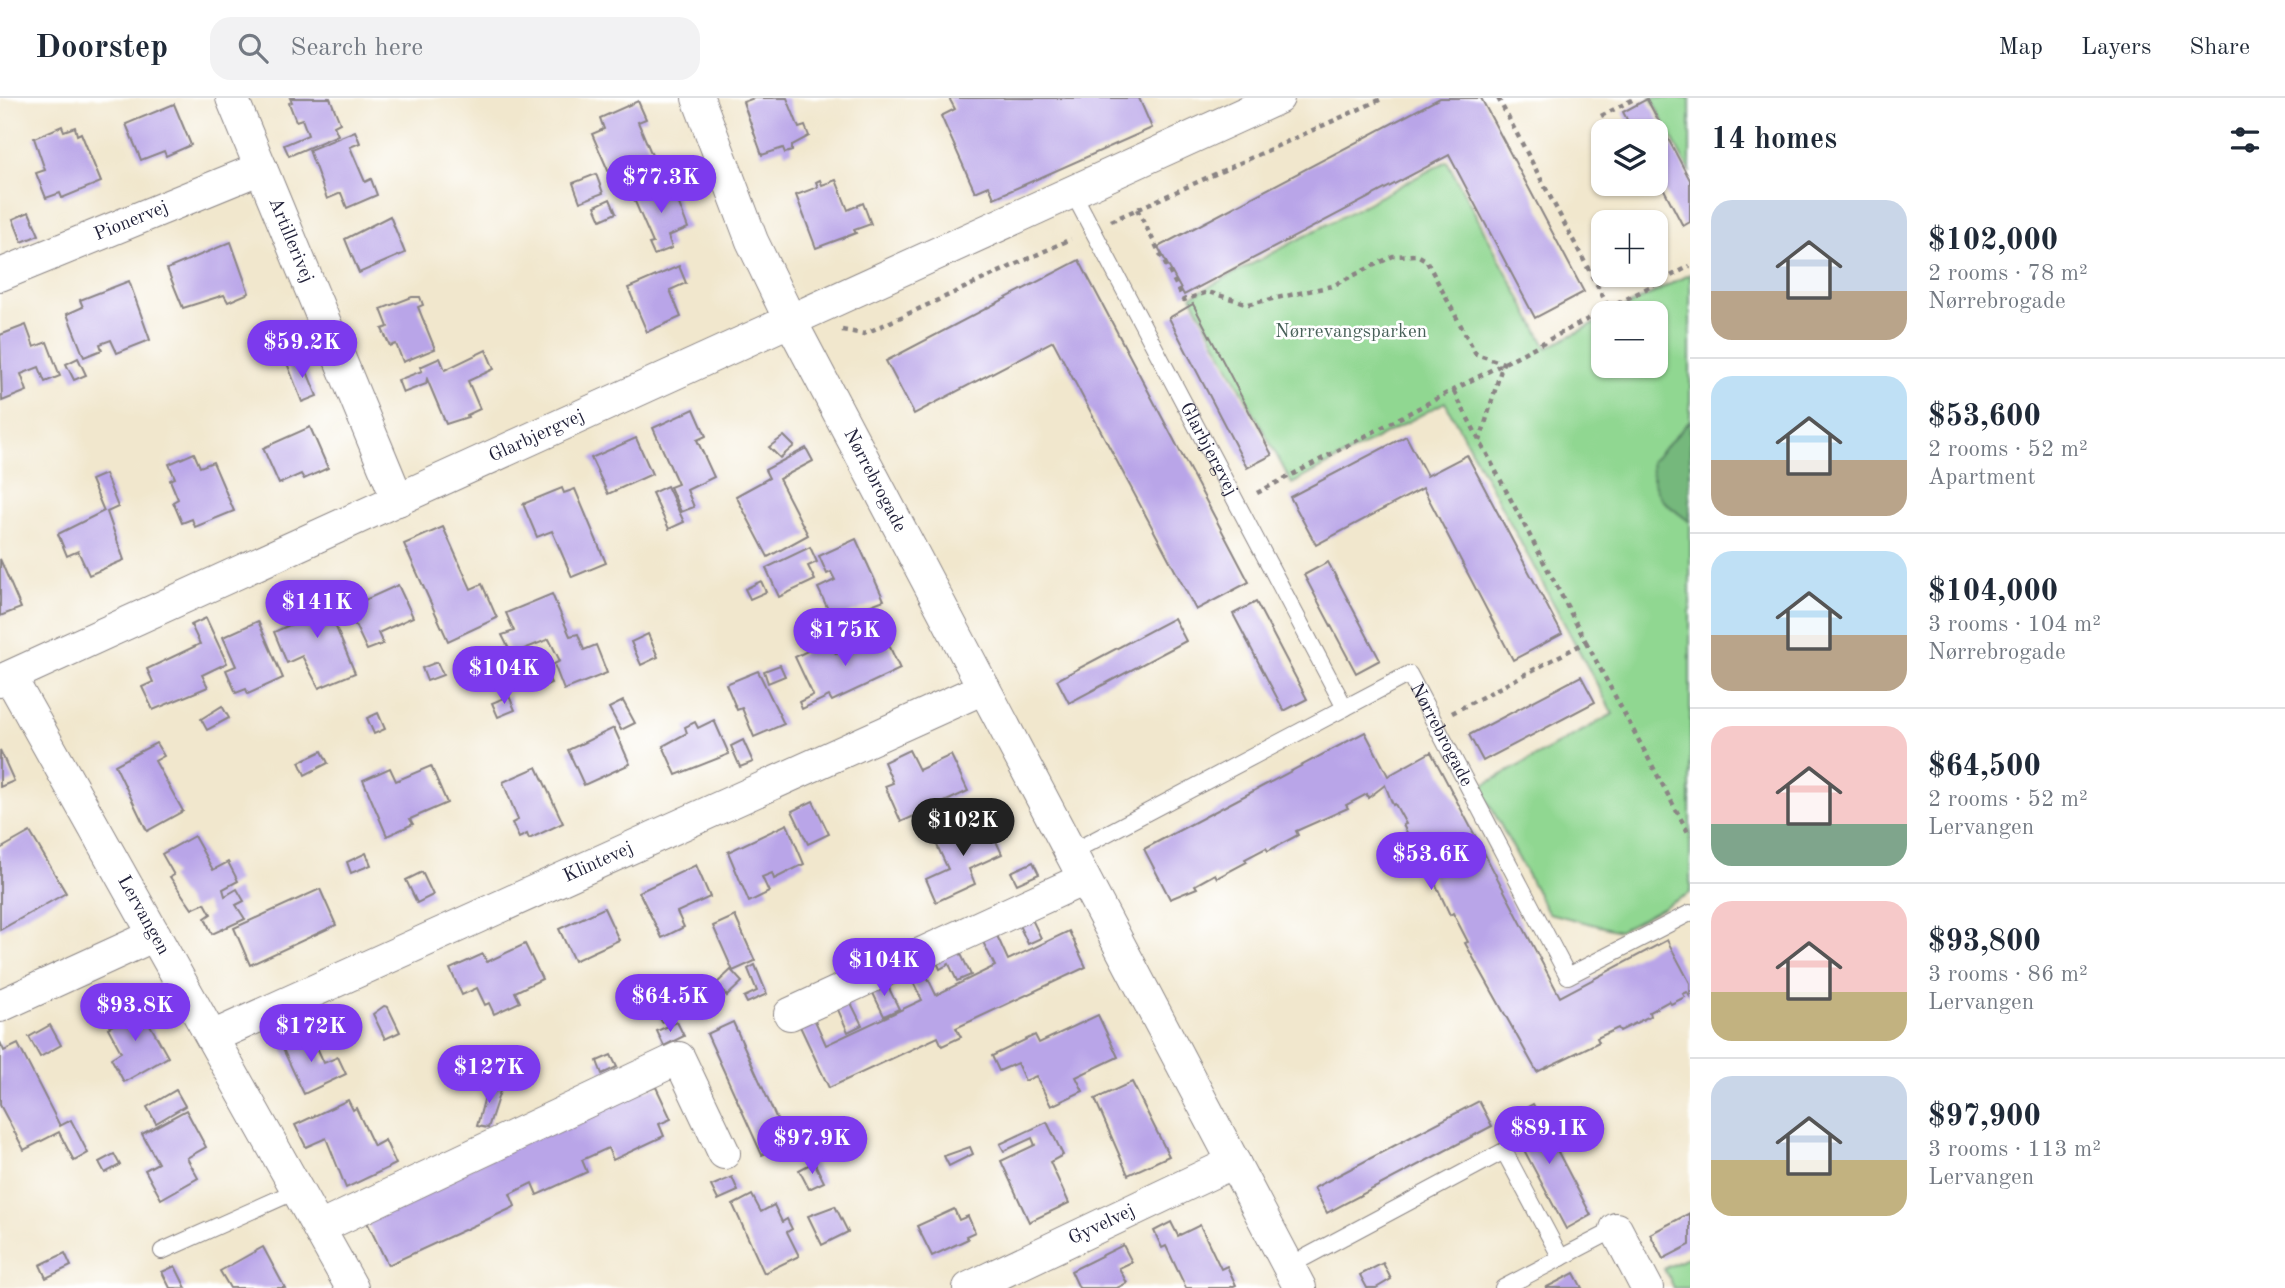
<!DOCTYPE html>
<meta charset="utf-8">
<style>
body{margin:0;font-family:"Old Standard TT",serif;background:#f2f2f3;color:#1f2937;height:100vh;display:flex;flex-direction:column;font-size:26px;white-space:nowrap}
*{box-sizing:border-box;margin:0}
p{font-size:23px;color:#747a83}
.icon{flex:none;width:38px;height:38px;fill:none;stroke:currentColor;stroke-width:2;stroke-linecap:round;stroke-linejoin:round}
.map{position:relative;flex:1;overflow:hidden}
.side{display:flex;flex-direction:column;background:#fff;width:595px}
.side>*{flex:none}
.fabs{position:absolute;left:1591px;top:21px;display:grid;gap:14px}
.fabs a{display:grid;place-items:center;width:77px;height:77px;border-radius:14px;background:#fff;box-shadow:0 2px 5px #0004;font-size:35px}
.price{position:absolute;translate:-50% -60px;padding:0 16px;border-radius:24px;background:#7c3aed;color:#fff;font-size:23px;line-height:46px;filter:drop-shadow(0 2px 4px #0008)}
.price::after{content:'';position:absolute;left:50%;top:42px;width:21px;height:16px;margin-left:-10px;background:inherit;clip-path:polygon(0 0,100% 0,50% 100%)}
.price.current{background:#222;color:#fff}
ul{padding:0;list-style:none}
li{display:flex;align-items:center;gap:21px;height:175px;padding:0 21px}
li+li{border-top:2px solid #e0e1e3}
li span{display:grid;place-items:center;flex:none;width:196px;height:140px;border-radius:21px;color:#555}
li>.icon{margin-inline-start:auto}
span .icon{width:84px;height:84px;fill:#fffc;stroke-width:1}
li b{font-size:30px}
h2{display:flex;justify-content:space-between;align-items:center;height:84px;padding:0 21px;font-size:30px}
header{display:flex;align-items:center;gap:42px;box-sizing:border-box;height:98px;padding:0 35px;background:#fff;border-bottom:2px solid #e0e1e3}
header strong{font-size:33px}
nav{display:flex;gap:38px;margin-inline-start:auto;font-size:24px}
.search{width:490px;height:63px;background:#f2f2f3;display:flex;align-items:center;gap:18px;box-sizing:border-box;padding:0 24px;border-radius:21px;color:#747a83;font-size:26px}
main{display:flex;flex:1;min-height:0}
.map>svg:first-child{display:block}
.green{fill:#90d791;stroke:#597c66;stroke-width:2}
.forest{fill:#74b87b;stroke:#4b6d5b;stroke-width:2}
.building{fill:#b9a5e8}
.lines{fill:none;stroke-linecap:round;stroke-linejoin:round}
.service-casing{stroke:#8a8484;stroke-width:18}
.minor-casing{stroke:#8a8484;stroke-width:34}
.path{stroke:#8a8484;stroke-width:4.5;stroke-dasharray:5 5;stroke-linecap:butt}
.service{stroke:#fff;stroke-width:16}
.minor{stroke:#fff;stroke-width:32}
.labels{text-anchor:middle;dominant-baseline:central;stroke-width:5;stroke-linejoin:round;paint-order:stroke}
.street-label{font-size:19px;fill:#22223b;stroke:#fff}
.park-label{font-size:19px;fill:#486159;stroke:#fff}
</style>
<header>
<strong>Doorstep</strong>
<div class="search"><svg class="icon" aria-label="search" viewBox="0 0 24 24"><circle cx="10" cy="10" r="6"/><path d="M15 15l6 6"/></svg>Search here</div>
<nav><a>Map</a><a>Layers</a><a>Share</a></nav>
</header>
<main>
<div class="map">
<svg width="1690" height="1190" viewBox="0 0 1690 1190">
<rect width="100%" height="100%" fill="#fff"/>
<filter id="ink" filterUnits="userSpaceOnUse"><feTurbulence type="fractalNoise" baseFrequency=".0143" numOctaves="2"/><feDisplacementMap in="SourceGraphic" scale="14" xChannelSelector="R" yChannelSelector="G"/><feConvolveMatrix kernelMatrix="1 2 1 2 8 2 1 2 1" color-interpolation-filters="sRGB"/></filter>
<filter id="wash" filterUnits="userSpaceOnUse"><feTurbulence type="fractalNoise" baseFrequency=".00686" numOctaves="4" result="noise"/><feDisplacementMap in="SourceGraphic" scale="28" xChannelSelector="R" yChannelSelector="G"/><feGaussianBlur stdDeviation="1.57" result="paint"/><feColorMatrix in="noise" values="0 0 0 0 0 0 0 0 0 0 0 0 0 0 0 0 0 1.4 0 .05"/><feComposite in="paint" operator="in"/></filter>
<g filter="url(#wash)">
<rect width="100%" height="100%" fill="#f1e7cd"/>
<g class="green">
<polygon points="1651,0 1690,0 1690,75"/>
<polygon points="1447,63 1547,250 1603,221 1603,268 1656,268 1656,215 1614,215 1690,176 1690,795 1619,833 1548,815 1480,689 1613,616 1445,304 1292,386 1191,198"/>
<polygon points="1690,1158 1690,1190 1674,1190 1664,1171"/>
</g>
<path class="forest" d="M1690 323V424C1663 403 1653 401 1651 364Z"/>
<g id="blocks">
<g class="building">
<polygon points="290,0 330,0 340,25 334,28 338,37 289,58 284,47 308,37 302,21 296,23 289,5 292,4"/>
<polygon points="754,0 787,0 799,30 805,28 809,38 792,47 792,53 785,55 783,50 762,57 743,4"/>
<polygon points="949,0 1139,0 1152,30 994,100 989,88 975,94 941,18 955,11"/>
<polygon points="1440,0 1481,0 1584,194 1535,220 1449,57 1184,197 1158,149"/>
<polygon points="1647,1 1690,82 1690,124 1683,128 1656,76 1656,33 1633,33 1623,14"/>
<polygon points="638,3 646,21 638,24 654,62 623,75 622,72 610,77 592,36 604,31 600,20"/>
<polygon points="174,6 191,47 166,58 164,53 141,62 126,26"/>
<polygon points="62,28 64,33 75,29 77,37 81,35 101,84 62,100 60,95 46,100 36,75 45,72 34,40"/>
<polygon points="355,33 360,45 350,49 365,84 371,81 377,97 347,110 341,95 327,101 309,52"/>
<polygon points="596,76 603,95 580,104 573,85"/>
<polygon points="670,82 688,130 668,138 672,150 654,157 649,146 653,145 633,99"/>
<polygon points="820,82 822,87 836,82 848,112 863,105 871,126 854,132 856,135 816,150 796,97 818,89 816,84"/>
<polygon points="610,101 616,115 601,122 595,108"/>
<polygon points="29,114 39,137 22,144 13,121"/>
<polygon points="390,118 405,155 359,175 345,141"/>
<polygon points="231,144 249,195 228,204 224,197 183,210 167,171"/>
<polygon points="1079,162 1249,484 1196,512 1053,243 914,316 886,263"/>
<polygon points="679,168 686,185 670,192 681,219 647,234 628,190"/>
<polygon points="129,183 150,242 117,255 111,242 100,246 102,252 84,259 67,216 83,209 80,202"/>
<polygon points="412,199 420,199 423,207 418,209 435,251 403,264 396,246 390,248 382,231 388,229 381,211"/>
<polygon points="1193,206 1272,357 1247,370 1169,220"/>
<polygon points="26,227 34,249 47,244 60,278 45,284 39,269 21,276 27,293 2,303 0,237"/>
<polygon points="486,252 494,271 468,283 480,311 467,317 468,319 446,326 427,281 426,286 403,295 398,282 422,273 420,269 440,260 445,272"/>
<polygon points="301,259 317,298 302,304 287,265"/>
<polygon points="78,260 86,277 74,282 66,266"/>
<polygon points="694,311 706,338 697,342 714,379 687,392 694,409 681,414 670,389 678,386 653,330"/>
<polygon points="310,329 328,370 304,381 301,376 279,386 263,350"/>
<polygon points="784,338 794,348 780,360 769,349"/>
<polygon points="1406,338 1427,378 1467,357 1562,536 1513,562 1423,390 1316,447 1290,399"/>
<polygon points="636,340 652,376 608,396 591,360"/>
<polygon points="806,350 813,363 779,381 808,437 768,459 736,398 769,380 765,372"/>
<polygon points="194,355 200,369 213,364 234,413 195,429 192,421 182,425 173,404 178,401 170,382 175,380 169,366"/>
<polygon points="105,376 118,409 107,414 124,462 89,477 78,453 67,458 58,436 104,413 91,382"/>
<polygon points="667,388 684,424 669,431 652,395"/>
<polygon points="562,390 564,395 575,391 606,465 572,479 552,433 537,439 523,406"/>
<polygon points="443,429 471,491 482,486 497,520 448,543 404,446"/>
<polygon points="856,441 884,502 833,522 818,490 835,482 831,474 827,476 819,458"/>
<polygon points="810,449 817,464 808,468 815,482 779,499 766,470"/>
<polygon points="0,461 21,510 0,518"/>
<polygon points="1328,464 1380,562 1356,575 1304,477"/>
<polygon points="322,483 338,520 333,522 355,575 319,590 302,558 287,565 274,534 314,516 303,490"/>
<polygon points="761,483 766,494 750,501 745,491"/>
<polygon points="398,487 413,519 378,535 383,546 367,552 347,510"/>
<polygon points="552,496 570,538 578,536 584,552 596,547 607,575 564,592 554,566 560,563 549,541 524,551 533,574 523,579 502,537 514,533 506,515"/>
<polygon points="1256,504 1307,601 1284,613 1233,516"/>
<polygon points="206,520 227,565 202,577 208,589 153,612 142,589 153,584 147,571 200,546 191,527"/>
<polygon points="1174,520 1186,543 1069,605 1057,582"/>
<polygon points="258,523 283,580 248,596 246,591 236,595 226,572 236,568 223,539"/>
<polygon points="883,534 900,571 832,603 829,598 802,611 799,604 813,597 795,559 830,542 836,556"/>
<polygon points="648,536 658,559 641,567 631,544"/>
<polygon points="437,564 443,577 427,583 422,570"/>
<polygon points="780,567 785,578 768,585 764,573"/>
<polygon points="758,573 784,626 754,639 742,610 737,612 726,586"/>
<polygon points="546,574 551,585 535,592 530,581"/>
<polygon points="1581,578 1595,604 1483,663 1469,637"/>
<polygon points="509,598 515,612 498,619 492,605"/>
<polygon points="623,603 635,625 621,632 609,610"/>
<polygon points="222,608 229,620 207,632 201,621"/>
<polygon points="378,615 385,631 374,636 367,620"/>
<polygon points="714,622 729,656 676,677 663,648 687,635 685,629 695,624 698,630"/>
<polygon points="614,630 630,666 584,687 568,652"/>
<polygon points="1365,634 1388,678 1431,654 1560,899 1667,842 1690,885 1690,899 1687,894 1683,896 1685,899 1671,906 1669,903 1649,914 1650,918 1620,933 1618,930 1597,940 1599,944 1537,974 1465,845 1468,844 1453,815 1450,817 1422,757 1419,758 1403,727 1406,726 1395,706 1393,707 1385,687 1368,700 1367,696 1346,707 1348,710 1296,733 1298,737 1268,753 1266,750 1245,761 1247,764 1217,780 1215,776 1195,787 1197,790 1170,801 1144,751"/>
<polygon points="743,642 753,664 740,669 731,648"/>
<polygon points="156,645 164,658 155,663 183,713 147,733 115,667"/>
<polygon points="0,652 14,683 0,689"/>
<polygon points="909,652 919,672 951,657 968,693 927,712 934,727 921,733 914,718 901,724 885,688 893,685 884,664"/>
<polygon points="322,653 328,665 305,677 299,664"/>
<polygon points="431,668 447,705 410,721 413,726 387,738 363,682 390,670 396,683"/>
<polygon points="537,669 563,725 529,741 527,736 519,740 512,725 518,722 503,684"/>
<polygon points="813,703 829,736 808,746 792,713"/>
<polygon points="985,719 1002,756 969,771 975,786 936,804 926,781 948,771 935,743"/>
<polygon points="787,726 804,766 774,781 772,775 762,779 769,794 749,804 728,754"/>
<polygon points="30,734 66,795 0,832 0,751"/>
<polygon points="194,738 213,772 228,764 238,783 223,791 225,798 237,791 244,803 236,807 245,821 212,836 205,820 211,816 205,805 192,811 170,779 174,777 162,756"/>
<polygon points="366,755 371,767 351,775 347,764"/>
<polygon points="1033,764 1039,776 1017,786 1011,774"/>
<polygon points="696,767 710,799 677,814 684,829 662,840 639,794"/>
<polygon points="422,774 433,797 417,805 406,782"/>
<polygon points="320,791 336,827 250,867 234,830"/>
<polygon points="604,810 619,842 574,863 559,831"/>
<polygon points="1029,815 1041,840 1028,846 1016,821"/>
<polygon points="735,818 755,863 733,873 713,828"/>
<polygon points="994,831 1008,862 1069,833 1086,869 956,930 961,939 942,948 938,939 829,990 797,922 812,916 826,947 922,902 907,872 921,866 936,897 995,868 980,838"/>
<polygon points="525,846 542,881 515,894 520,904 494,916 489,905 485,907 477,890 462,897 450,871 483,856 487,864"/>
<polygon points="957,848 971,877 957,883 949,866 940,871 935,860"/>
<polygon points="755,867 767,896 747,905 744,899 757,893 748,871"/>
<polygon points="731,872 742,884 727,898 716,886"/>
<polygon points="885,882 899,911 884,918 870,889"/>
<polygon points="657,885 671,920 662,924 643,891"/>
<polygon points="848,899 862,927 848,934 835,905"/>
<polygon points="135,900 168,959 124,984 111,960 121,954 108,930 126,920 120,908"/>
<polygon points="384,908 388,909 400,934 385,941 373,916"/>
<polygon points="1098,917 1118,959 1076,979 1083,993 1051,1008 1036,978 1025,983 1017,965 999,973 992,958 1035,937 1039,945"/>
<polygon points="677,924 684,938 664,948 657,933"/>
<polygon points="733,924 788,1046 762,1057 707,936"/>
<polygon points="50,927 61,947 40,959 29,939"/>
<polygon points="310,934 324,965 338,959 346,976 304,996 281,947"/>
<polygon points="0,944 4,953 18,946 60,1028 71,1022 88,1055 74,1063 59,1034 24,1052 0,1007"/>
<polygon points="611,957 617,969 602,976 597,963"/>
<polygon points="489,984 502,987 488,1030 477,1028"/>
<polygon points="1132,984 1169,1058 1128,1077 1095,1001"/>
<polygon points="644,989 646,993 656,989 671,1021 659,1026 664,1038 613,1062 608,1050 582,1062 587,1074 537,1097 532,1085 510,1096 515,1108 512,1110 388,1167 364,1118"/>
<polygon points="176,992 185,1008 156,1025 147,1009"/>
<polygon points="348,1002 353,1012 356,1010 374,1048 385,1042 396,1066 346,1090 326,1040 306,1049 295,1027"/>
<polygon points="1479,1003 1492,1028 1327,1115 1314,1090"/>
<polygon points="1533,1006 1591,1117 1566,1131 1507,1020"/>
<polygon points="186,1012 206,1049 187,1060 198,1080 161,1101 145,1072 158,1065 142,1036"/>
<polygon points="1047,1024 1063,1057 1050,1064 1069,1105 1029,1124 1001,1063 1035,1047 1032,1040 1004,1053 1000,1046"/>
<polygon points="970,1049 973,1056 949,1068 944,1058"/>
<polygon points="114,1056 120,1067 105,1075 99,1064"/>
<polygon points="814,1064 824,1084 809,1091 799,1072"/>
<polygon points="732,1079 738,1093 718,1102 711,1088"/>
<polygon points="752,1097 761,1114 774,1107 782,1124 787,1121 792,1131 787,1134 799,1158 764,1175 733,1107"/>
<polygon points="835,1108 848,1134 822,1147 808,1118"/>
<polygon points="954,1111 959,1122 968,1118 975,1134 966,1138 968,1141 932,1158 917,1128"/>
<polygon points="1690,1115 1690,1147 1663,1161 1650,1136"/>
<polygon points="1171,1124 1178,1138 1200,1127 1221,1171 1227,1168 1236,1187 1229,1190 1186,1190 1166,1148 1162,1150 1154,1133"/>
<polygon points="1123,1147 1132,1164 1119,1170 1127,1185 1117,1190 1079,1190 1071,1173"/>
<polygon points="263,1149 285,1190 230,1190 220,1173"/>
<polygon points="65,1155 71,1168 46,1180 40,1167"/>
<polygon points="1383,1165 1391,1181 1376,1190 1367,1190 1360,1177"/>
<polygon points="175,1168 186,1190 170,1190 162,1174"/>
<polygon points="1574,1175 1582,1190 1545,1190"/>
</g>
</g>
</g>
<g filter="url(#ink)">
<use href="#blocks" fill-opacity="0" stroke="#8a8484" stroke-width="2"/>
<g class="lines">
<g class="service-casing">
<g id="service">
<path id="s1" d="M1072 93 1345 610"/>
<path id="s2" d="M1070 755 1409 576 1568 878 1690 815"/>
<polyline points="162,1153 298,1092"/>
<polyline points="1289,1168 1504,1053 1561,1160"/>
<polyline points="1503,1190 1616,1131"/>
</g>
</g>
<g class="minor-casing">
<g id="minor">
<path id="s3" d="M232 0 398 402"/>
<path id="s4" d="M698 0 752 143 790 222 1300 1190"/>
<path id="s5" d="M0 177 261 70"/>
<path id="s6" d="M10 579 352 1190"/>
<path id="s7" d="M0 583 1278 0"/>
<polyline points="0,908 155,837"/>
<polyline points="790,916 1084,781"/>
<path id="s8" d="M212 939 984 590"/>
<polyline points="319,1130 679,960 724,1055"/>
<polyline points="1616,1131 1647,1190"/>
<path id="s9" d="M969 1190 1234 1064"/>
</g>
</g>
<g class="path">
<polyline points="1601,18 1636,0"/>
<polyline points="1137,111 1184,202 1208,194 1249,206 1332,188 1393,158 1417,157 1426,162 1476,256 1503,265 1480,343"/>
<polyline points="1111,123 1384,0"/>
<polyline points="1609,210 1690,168"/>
<polyline points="842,232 864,236 1071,141"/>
<polyline points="1257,395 1609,210 1498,0"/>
<polyline points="1586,544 1690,738"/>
<polyline points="1452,615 1586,544 1453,292"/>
</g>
<use href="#service" class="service"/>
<use href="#minor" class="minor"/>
</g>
</g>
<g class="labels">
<g class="street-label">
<text stroke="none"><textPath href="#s5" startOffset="142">Pionervej</textPath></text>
<text stroke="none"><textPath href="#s3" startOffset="154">Artillerivej</textPath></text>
<text stroke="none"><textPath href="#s7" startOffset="590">Glarbjergvej</textPath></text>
<text stroke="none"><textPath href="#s1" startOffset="292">Glarbjergvej</textPath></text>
<text stroke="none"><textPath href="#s4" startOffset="422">Nørrebrogade</textPath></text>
<text stroke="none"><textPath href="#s2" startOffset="452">Nørrebrogade</textPath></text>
<text stroke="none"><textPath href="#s8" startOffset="424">Klintevej</textPath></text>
<text stroke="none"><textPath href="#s6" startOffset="273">Lervangen</textPath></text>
<text stroke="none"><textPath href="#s9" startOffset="147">Gyvelvej</textPath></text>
</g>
<g class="park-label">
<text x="1351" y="234">Nørrevangsparken</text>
</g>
</g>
</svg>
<div class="fabs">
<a><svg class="icon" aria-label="layers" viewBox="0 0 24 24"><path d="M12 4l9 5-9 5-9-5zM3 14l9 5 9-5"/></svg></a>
<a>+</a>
<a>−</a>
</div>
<b class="price" style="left:661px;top:117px">$77.3K</b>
<b class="price" style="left:302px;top:282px">$59.2K</b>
<b class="price" style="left:317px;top:542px">$141K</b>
<b class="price" style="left:845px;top:570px">$175K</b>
<b class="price" style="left:504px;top:608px">$104K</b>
<b class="price current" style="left:963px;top:760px">$102K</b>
<b class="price" style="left:1431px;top:794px">$53.6K</b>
<b class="price" style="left:884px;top:900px">$104K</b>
<b class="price" style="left:670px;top:936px">$64.5K</b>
<b class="price" style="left:135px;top:945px">$93.8K</b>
<b class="price" style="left:311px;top:966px">$172K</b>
<b class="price" style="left:489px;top:1007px">$127K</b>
<b class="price" style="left:1549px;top:1068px">$89.1K</b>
<b class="price" style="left:812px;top:1078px">$97.9K</b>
</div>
<section class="side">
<h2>14 homes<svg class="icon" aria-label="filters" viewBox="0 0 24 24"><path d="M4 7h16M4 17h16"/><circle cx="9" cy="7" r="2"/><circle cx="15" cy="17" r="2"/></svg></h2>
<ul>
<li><span style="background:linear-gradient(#c9d6e8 65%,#b9a48a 0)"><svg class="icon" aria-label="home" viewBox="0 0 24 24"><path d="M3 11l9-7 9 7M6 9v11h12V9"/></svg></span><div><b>$102,000</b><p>2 rooms · 78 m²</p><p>Nørrebrogade</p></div></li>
<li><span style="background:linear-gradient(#bfe0f5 60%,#b9a48a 0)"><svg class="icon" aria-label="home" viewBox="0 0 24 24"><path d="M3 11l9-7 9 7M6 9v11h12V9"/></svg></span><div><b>$53,600</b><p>2 rooms · 52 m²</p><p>Apartment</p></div></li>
<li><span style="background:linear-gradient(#bfe0f5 60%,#b9a48a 0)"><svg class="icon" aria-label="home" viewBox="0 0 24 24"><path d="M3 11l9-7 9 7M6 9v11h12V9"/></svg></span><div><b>$104,000</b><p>3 rooms · 104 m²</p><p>Nørrebrogade</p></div></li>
<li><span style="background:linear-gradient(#f6c9c9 70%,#7fa58c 0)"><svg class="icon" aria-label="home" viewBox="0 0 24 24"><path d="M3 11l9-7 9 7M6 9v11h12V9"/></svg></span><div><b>$64,500</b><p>2 rooms · 52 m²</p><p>Lervangen</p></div></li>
<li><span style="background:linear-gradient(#f6c9c9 65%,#c2b280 0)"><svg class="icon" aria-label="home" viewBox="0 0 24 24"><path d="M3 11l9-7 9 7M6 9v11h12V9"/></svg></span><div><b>$93,800</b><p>3 rooms · 86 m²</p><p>Lervangen</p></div></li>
<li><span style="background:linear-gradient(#c9d6e8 60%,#c2b280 0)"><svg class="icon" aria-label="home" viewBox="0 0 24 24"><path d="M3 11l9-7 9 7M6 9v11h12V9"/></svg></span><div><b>$97,900</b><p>3 rooms · 113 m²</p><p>Lervangen</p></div></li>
</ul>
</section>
</main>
